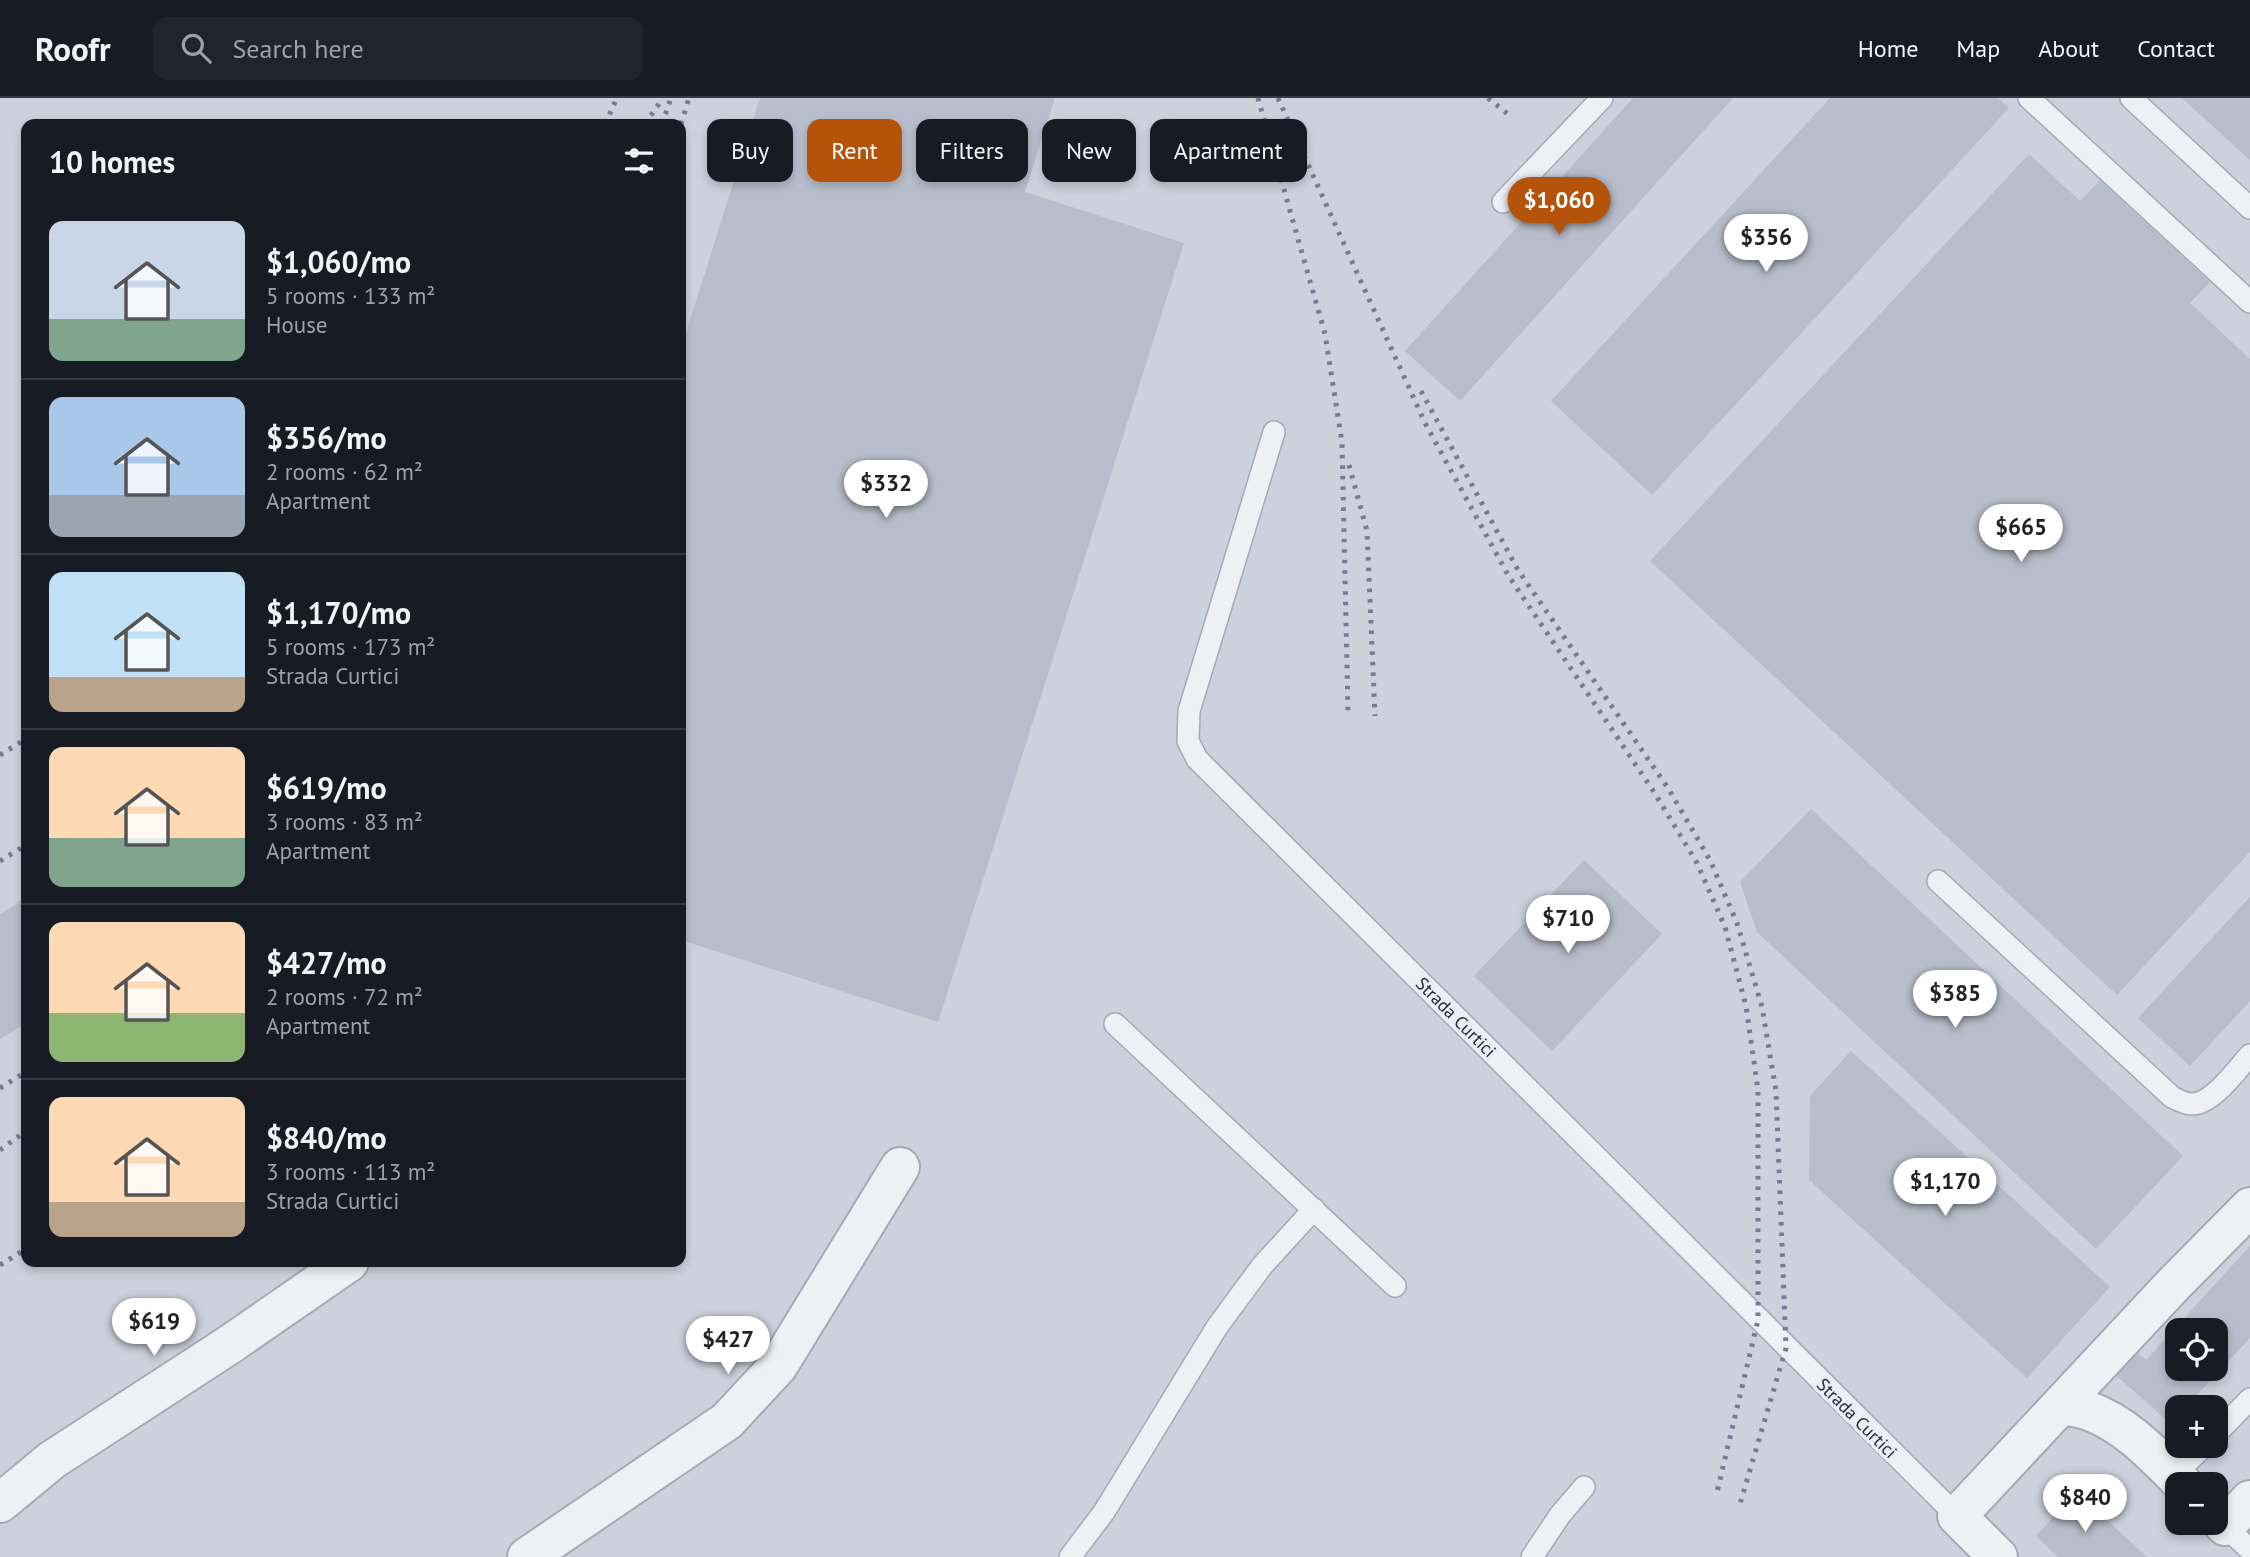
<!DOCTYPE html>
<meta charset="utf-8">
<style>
body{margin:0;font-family:"PT Sans",sans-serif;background:#20242c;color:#f1f3f6;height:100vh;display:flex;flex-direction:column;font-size:26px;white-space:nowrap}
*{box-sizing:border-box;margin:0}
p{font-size:23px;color:#9ea1a6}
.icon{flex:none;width:38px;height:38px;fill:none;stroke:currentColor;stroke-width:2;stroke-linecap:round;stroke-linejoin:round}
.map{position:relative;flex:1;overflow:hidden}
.details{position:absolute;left:21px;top:21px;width:665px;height:1148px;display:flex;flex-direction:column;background:#171b24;border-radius:14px;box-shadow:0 4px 10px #0003}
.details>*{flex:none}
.banner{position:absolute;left:707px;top:21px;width:665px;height:63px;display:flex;gap:14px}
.buttons{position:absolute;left:2165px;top:1220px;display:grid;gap:14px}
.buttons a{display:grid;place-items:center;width:63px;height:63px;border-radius:14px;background:#171b24;box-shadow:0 4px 10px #0003;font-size:35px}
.price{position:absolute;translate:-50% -60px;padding:0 16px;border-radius:24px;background:#fff;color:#222;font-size:23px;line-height:46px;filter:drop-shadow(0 2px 4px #0008)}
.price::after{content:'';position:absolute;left:50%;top:42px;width:21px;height:16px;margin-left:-10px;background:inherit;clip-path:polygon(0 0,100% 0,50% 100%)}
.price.current{background:#b45309;color:#fff}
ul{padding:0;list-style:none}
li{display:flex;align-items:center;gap:21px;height:175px;padding:0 28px}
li+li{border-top:2px solid #363941}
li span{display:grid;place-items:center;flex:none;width:196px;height:140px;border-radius:14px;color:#555}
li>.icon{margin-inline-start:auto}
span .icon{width:84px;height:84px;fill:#fffc;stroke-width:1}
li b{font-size:30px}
h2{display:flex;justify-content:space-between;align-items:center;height:84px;padding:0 28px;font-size:30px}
.pill{padding:0 24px;border-radius:14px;background:#171b24;box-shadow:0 4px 10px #0003;font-size:24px;line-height:63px}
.pill.current{background:#b45309;color:#fff}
header{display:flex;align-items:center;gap:42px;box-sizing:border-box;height:98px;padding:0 35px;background:#171b24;border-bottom:2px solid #363941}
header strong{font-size:33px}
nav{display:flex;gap:38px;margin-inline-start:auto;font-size:24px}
.search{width:490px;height:63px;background:#20242c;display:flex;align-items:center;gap:18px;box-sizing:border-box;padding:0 24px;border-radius:14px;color:#9ea1a6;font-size:26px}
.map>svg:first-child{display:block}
.built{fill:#ccd1dc;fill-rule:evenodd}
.building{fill:#b7bdca;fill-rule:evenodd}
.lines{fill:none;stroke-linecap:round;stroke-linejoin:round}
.lane-casing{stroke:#a4a9b5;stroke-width:24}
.street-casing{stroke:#a4a9b5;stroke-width:42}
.lane{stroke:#eef0f5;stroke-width:21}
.street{stroke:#eef0f5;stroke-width:38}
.rail{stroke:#737c92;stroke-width:5;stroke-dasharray:3.5 7;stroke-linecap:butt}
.labels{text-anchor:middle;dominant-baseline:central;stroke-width:7;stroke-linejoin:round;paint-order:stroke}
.street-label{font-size:18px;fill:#232b3f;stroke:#eaeef5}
</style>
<header>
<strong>Roofr</strong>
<div class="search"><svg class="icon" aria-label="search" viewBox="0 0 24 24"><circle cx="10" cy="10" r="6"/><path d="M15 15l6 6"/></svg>Search here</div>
<nav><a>Home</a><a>Map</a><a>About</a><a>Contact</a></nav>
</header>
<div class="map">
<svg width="2250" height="1459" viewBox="0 0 2250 1459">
<rect width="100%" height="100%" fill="#dbdfe7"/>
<path class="built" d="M0 0H2250V1459H0ZM26 26H681V1164H26ZM2177 1232H2216V1270H2177ZM2177 1309H2216V1348H2177ZM2177 1386H2216V1424H2177Z"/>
<g class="building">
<polygon points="760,0 1055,0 1025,94 1184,145 938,924 681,842 681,251"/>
<polygon points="1633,0 1733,0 1460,303 1405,253"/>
<polygon points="1830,0 1998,0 2009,10 1652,397 1551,303"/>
<polygon points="2182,0 2250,0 2250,62"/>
<polygon points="2029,56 2080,103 2100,82 2210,184 2190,205 2250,261 2250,754 2117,897 1650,463"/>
<polygon points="1811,711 2183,1058 2096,1151 1757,834 1740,784"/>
<polygon points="1584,762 1662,836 1552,953 1474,878"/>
<polygon points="2250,799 2250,903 2190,968 2138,920"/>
<polygon points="26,800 26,925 0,941 0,816"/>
<polygon points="1851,953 2110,1189 2027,1280 1809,1082 1810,998"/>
<path d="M2250 1148V1240L2186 1309H2177V1319L2171 1326 2110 1272 2131 1249 2146 1262ZM2177 1232H2216V1270H2177Z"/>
<polygon points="2076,1394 2147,1459 2058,1459 2036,1438"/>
</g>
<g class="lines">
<g class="lane-casing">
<g id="lane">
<polyline points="2029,0 2250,204"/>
<polyline points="2131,0 2250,110"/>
<polyline points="1503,104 1602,0"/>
<polyline points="1274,334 1189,613 1188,643 1197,661 1957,1418"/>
<path d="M1938 783 2172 999C2178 1002 2185 1006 2192 1006 2213 1006 2237 971 2250 957"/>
<polyline points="1115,926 1395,1188"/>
<polyline points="2216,1336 2250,1301"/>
<polyline points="2174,1377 2204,1348"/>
<polyline points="2225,1428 2250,1452"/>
<polyline points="1070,1459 1104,1414 1217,1229 1262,1168 1314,1111"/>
<polyline points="1532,1459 1560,1417 1584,1389"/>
</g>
</g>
<g class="street-casing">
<g id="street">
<path d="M2063 1307C2071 1309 2081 1310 2089 1313 2126 1326 2156 1359 2183 1386"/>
<polyline points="0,1405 52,1362 229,1247 349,1164"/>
<polyline points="2216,1418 2225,1428 2250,1402"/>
<polyline points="527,1459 727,1323 778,1268 900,1069"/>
<polyline points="1998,1459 1957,1418 2172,1188 2250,1109"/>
</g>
</g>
<use href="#lane" class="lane"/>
<use href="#street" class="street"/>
<g class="rail">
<polyline points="1258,0 1325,236 1342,344 1348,613"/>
<polyline points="1278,0 1425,325 1508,477 1654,694 1697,765 1725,829 1746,908 1758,992 1758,1222 1717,1394"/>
<polyline points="1488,0 1509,17"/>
<polyline points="605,26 617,0"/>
<polyline points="645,26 663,0"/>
<polyline points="662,26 671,0"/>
<polyline points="681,26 689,0"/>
<polyline points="1421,293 1518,472 1668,690 1710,762 1737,825 1762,909 1776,993 1786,1250 1740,1406"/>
<polyline points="1349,367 1367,433 1375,618"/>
<polyline points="0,657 26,641"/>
<polyline points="0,763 26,747"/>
<polyline points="0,990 26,974"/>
<polyline points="0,1052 26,1033"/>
<polyline points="0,1167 26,1151"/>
</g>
</g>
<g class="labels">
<g class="street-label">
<text transform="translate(1456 919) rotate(45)">Strada Curtici</text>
<text transform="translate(1857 1320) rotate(45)">Strada Curtici</text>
</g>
</g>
</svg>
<div class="buttons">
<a><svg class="icon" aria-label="locate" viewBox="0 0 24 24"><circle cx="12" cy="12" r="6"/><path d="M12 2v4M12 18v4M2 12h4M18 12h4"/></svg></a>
<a>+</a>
<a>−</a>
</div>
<b class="price current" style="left:1559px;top:139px">$1,060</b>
<b class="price" style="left:1766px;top:176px">$356</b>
<b class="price" style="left:886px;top:422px">$332</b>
<b class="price" style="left:2021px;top:466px">$665</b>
<b class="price" style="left:1568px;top:857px">$710</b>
<b class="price" style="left:1955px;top:932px">$385</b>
<b class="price" style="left:1945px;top:1120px">$1,170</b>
<b class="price" style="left:154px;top:1260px">$619</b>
<b class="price" style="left:728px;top:1278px">$427</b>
<b class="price" style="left:2085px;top:1436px">$840</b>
<div class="banner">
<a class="pill">Buy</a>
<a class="pill current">Rent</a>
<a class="pill">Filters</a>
<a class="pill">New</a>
<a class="pill">Apartment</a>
</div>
<section class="details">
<h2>10 homes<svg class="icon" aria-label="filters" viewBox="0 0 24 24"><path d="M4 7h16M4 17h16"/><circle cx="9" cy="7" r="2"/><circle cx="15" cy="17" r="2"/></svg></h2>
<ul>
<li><span style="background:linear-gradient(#c9d6e8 70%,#7fa58c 0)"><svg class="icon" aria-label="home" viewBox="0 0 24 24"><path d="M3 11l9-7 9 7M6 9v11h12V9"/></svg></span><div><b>$1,060/mo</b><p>5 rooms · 133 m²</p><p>House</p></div></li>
<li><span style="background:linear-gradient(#a9c7e8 70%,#9aa5b1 0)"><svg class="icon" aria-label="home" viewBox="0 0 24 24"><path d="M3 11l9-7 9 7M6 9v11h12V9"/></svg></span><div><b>$356/mo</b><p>2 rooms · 62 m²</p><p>Apartment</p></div></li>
<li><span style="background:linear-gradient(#bfe0f5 75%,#b9a48a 0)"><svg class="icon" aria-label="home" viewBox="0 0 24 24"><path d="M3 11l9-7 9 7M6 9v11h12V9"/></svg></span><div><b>$1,170/mo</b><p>5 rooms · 173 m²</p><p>Strada Curtici</p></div></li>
<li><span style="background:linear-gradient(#ffd9b3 65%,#7fa58c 0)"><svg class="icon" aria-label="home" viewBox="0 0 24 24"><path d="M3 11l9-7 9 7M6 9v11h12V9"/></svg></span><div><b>$619/mo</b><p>3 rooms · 83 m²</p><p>Apartment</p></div></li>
<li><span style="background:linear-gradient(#ffd9b3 65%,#8fb573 0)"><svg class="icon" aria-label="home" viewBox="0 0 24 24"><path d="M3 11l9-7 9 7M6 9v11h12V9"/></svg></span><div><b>$427/mo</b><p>2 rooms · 72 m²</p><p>Apartment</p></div></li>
<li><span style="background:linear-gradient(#ffd9b3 75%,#b9a48a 0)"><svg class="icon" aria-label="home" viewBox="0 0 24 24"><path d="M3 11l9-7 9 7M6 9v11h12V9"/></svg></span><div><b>$840/mo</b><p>3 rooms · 113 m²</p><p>Strada Curtici</p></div></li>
</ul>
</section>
</div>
